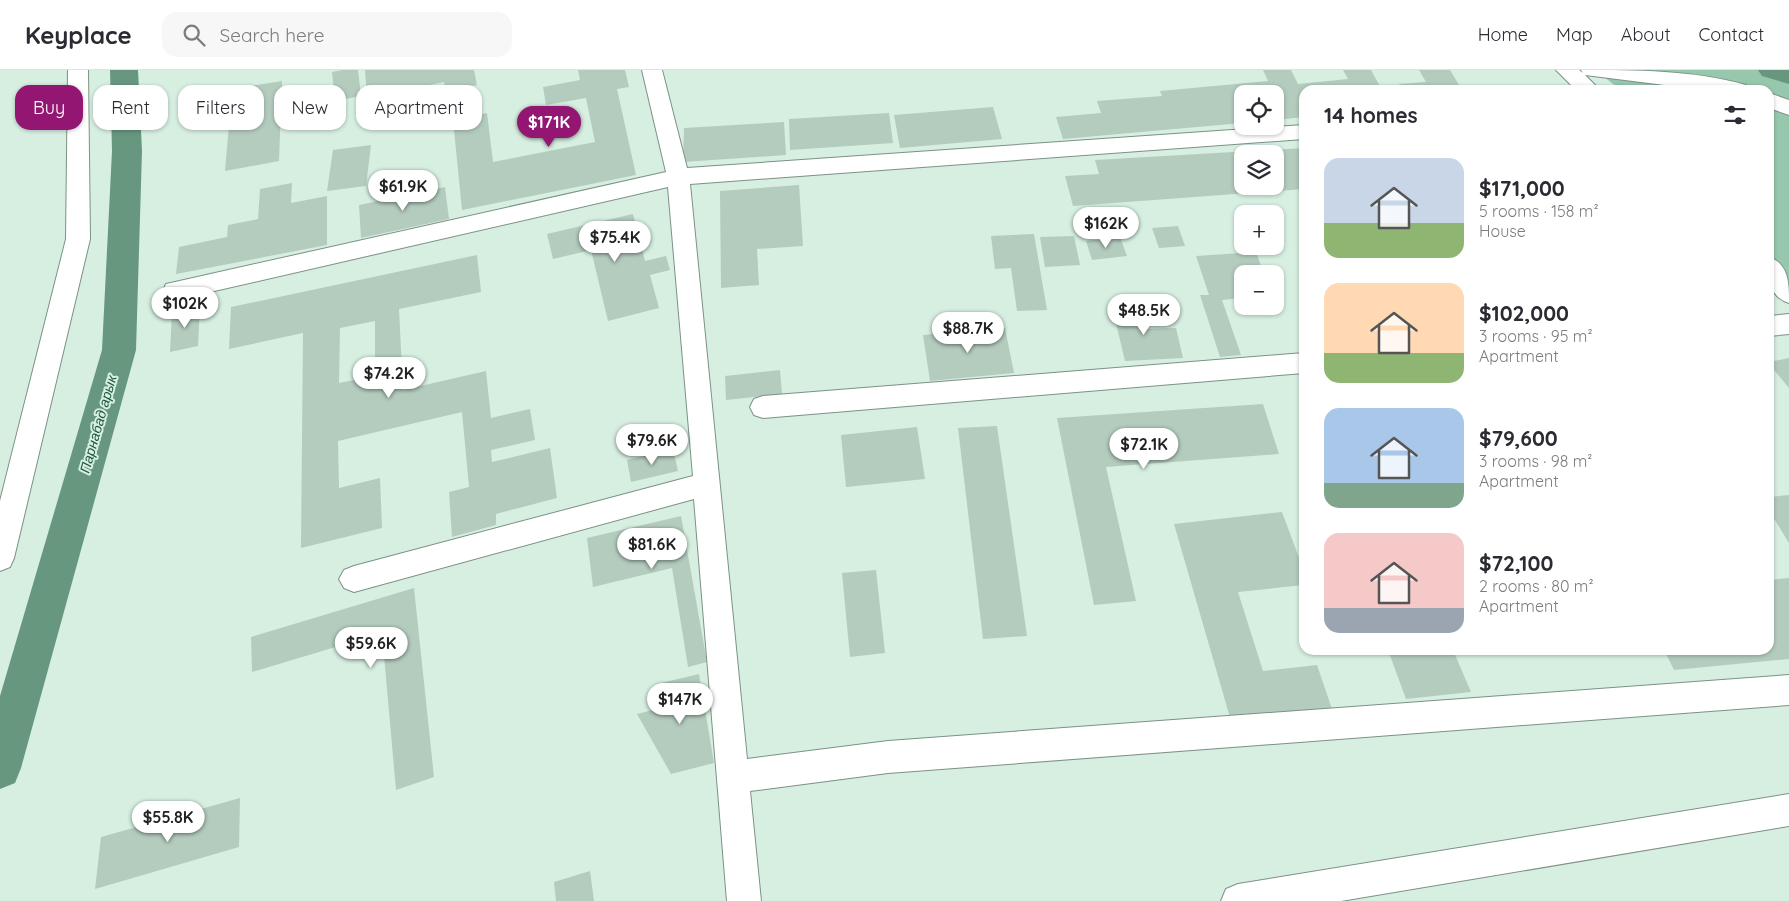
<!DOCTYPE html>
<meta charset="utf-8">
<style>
body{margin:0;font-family:Quicksand,sans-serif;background:#f7f7f7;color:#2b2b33;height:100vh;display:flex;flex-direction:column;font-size:19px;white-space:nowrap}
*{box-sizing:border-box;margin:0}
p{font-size:16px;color:#7c7c81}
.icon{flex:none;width:28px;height:28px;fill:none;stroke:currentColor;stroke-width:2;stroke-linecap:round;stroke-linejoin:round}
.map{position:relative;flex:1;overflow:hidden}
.panel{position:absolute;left:1299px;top:15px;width:475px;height:570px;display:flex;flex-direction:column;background:#fff;border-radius:15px;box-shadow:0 1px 4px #0004}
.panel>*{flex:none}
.banner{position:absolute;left:15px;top:15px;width:475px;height:45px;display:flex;gap:10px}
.tools{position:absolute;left:1234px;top:15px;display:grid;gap:10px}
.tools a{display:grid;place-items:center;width:50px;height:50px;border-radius:10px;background:#fff;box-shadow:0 1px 4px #0004;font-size:25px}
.price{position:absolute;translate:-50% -42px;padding:0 11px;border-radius:18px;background:#fff;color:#222;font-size:16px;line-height:32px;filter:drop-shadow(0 1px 2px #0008)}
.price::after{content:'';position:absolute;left:50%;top:30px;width:15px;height:11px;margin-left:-8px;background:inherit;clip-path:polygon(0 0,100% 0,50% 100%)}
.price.current{background:#921672;color:#fff}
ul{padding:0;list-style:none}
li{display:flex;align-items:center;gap:15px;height:125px;padding:0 25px}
li span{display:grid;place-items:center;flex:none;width:140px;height:100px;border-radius:15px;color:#555}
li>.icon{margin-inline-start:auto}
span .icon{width:60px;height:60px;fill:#fffc;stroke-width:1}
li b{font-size:21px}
h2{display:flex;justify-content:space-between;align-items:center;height:60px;padding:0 25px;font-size:21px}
.chip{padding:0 18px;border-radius:15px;background:#fff;box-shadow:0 1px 4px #0004;font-size:18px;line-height:45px}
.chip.current{background:#921672;color:#fff}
header{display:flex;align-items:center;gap:30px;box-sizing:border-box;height:70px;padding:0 25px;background:#fff;border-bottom:1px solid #e1e1e2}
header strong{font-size:24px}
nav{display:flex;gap:28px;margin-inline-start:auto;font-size:18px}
.search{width:350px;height:45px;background:#f7f7f7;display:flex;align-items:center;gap:12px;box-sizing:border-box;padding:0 18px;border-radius:15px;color:#7c7c81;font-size:19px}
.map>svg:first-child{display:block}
.green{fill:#97c8ae}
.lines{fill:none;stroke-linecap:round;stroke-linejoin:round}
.canal{fill:#67977e;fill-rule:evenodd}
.building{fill:#b3ccbe;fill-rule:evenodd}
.street-casing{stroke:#7b9285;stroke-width:2}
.street{fill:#fff;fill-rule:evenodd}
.labels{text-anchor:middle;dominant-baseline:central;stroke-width:4;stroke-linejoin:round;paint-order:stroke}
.water-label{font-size:14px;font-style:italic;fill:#1c573e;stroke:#d6efe1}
</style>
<header>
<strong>Keyplace</strong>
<div class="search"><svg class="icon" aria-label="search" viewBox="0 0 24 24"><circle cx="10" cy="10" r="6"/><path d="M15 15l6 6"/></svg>Search here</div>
<nav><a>Home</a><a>Map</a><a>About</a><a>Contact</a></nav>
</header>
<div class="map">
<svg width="1789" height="831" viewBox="0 0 1789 831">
<rect width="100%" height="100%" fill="#d6efe1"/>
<polygon class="green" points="1595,0 1789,0 1789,212 1769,182 1769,20 1621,20"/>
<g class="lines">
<g class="canal">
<polygon points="110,0 138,0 142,81 136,280 21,698 15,713 0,719 0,626 102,280 112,81"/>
<polygon points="1758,0 1789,0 1789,14 1762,6"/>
</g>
</g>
<g class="building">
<polygon points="342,0 358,0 361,26 335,31 332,2"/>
<polygon points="365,0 474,0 477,15 446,21 444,12 367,28"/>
<polygon points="578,0 625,0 629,17 617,19 636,105 462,140 453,50 487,43 493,92 595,72 586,28 546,35 543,17 580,10"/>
<polygon points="1263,0 1291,0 1298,14 1348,9 1343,0 1371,0 1382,20 1304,20 1304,47 1275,50 1275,24 1242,24 1242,53 1063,69 1056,47 1101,43 1097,31 1162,26 1160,21 1268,11"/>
<polygon points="1419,0 1450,0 1462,20 1402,20 1399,14 1426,12"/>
<polygon points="282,11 279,91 225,101 232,19"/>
<polygon points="1549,15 1552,20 1482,20 1482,19"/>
<polygon points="993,37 1002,69 900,78 894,45"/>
<polygon points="889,43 893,73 790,80 789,49"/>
<polygon points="784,52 786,85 683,92 684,58"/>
<polygon points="371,75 366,116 327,121 333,80"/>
<path d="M1304 78V119L1073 136 1065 106 1099 104 1095 90ZM1242 84H1275V116H1242Z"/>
<polygon points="292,113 291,133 327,126 327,175 176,204 179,177 227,167 228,155 258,149 260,119"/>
<polygon points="799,115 803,176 757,179 759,215 721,218 720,121"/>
<polygon points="445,117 449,149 361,168 359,135"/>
<polygon points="633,144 645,191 666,186 670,200 650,205 659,238 608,251 591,180 553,189 547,164"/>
<polygon points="1178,156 1185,176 1159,178 1152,158"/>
<polygon points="1034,164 1047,240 1017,241 1011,198 995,199 991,166"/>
<polygon points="1074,166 1080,195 1045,197 1040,167"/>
<polygon points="1120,167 1127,186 1092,190 1086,171"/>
<polygon points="1256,182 1264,204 1242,204 1242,228 1222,230 1241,285 1220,287 1200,225 1209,225 1196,186"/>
<path d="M477 185 481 222 399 239 403 320 486 301 491 348 530 339 535 370 491 380 492 392 550 378 557 428 496 444V455L452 467 449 422 469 417 462 342 338 371 339 418 380 408 382 458 301 478 303 263 229 279 231 237ZM375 251V306L339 313 340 258Z"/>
<polygon points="1137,231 1143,259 1176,258 1183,288 1125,291 1111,232"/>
<polygon points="200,236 198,276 170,282 172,243"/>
<polygon points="1005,258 1014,303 930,311 923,265"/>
<polygon points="1789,288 1789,318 1769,294 1769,292"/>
<polygon points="780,300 782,324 726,330 725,306"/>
<polygon points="1263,334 1279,384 1106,397 1136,531 1094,535 1057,348"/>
<polygon points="997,356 1027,566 983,569 958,358"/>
<polygon points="917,357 925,409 846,417 841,365"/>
<polygon points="673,379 678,401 631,412 627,390"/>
<polygon points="1789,425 1789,473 1775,450 1769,451 1769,427"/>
<polygon points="1282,442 1304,501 1304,515 1238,522 1263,601 1317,595 1332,639 1231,651 1174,454"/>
<polygon points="681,446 707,592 688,597 672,498 593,517 587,468"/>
<polygon points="876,500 885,583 850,587 842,503"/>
<polygon points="1789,508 1789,589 1674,600 1664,580 1769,580 1769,510"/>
<polygon points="414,518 434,707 396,720 382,563 252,602 251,567"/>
<polygon points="1388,580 1453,580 1471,622 1406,629"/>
<polygon points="699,604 714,693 671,704 637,644 661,638 657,614"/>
<polygon points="240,728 239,777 95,819 101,767"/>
<polygon points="590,801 594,831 556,831 554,812"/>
</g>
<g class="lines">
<g class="street-casing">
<g id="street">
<polygon points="68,0 88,0 90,169 14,488 10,497 0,501 0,431 66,169"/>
<polygon points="642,0 662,0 687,98 1304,55 1304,69 690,114 747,689 888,671 1789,605 1789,635 888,703 750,721 761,831 727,831 694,429 354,522 344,518 339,509 344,500 354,496 693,406 668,117 175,230 166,228 163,221 166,214 175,212 666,102"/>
<path d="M1556 0H1579L1583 3 1581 0C1637 0 1692 0 1746 15L1750 20H1704L1585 5 1600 20H1576Z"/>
<polygon points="1769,23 1789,30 1789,45 1769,38"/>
<path d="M1769 187C1789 194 1789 214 1789 233 1768 227 1768 206 1769 187Z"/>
<polygon points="1789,244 1789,264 1769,266 1769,246"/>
<polygon points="1304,283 1304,303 763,348 754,345 750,337 754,329 763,326"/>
<polygon points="1789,724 1789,756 1341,831 1221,831 1226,819 1238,814"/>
</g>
</g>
<use href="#street" class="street"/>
</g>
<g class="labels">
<g class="water-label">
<text transform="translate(98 354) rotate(-74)">Парнабад арык</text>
</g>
</g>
</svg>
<div class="tools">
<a><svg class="icon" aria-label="locate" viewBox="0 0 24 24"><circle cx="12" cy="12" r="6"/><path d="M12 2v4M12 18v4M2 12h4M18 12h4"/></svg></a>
<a><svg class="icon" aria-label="layers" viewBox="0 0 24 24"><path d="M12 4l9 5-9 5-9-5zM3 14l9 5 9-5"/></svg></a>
<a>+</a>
<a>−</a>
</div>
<b class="price current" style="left:549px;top:78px">$171K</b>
<b class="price" style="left:403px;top:142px">$61.9K</b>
<b class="price" style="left:1106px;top:179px">$162K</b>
<b class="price" style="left:615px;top:193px">$75.4K</b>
<b class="price" style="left:185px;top:259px">$102K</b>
<b class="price" style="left:1144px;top:266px">$48.5K</b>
<b class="price" style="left:968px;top:284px">$88.7K</b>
<b class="price" style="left:389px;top:329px">$74.2K</b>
<b class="price" style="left:652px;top:396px">$79.6K</b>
<b class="price" style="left:1144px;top:400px">$72.1K</b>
<b class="price" style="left:652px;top:500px">$81.6K</b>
<b class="price" style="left:371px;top:599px">$59.6K</b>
<b class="price" style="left:680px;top:655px">$147K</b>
<b class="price" style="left:168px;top:773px">$55.8K</b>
<div class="banner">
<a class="chip current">Buy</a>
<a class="chip">Rent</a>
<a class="chip">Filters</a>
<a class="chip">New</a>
<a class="chip">Apartment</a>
</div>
<section class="panel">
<h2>14 homes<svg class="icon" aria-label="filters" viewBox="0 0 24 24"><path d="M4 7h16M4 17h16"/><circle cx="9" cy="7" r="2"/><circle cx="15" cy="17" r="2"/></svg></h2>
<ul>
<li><span style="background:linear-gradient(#c9d6e8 65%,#8fb573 0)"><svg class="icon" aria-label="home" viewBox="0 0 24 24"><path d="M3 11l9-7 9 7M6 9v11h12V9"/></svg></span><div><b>$171,000</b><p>5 rooms · 158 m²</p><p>House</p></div></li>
<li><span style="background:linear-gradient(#ffd9b3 70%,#8fb573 0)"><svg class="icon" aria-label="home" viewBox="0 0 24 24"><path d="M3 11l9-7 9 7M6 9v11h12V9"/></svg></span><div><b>$102,000</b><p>3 rooms · 95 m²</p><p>Apartment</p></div></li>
<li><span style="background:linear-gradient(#a9c7e8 75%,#7fa58c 0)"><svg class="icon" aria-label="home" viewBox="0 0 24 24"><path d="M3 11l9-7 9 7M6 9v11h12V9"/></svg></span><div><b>$79,600</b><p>3 rooms · 98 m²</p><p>Apartment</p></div></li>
<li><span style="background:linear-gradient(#f6c9c9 75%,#9aa5b1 0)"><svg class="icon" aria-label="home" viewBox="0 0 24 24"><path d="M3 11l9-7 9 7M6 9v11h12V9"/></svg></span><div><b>$72,100</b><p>2 rooms · 80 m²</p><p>Apartment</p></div></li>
</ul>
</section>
</div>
